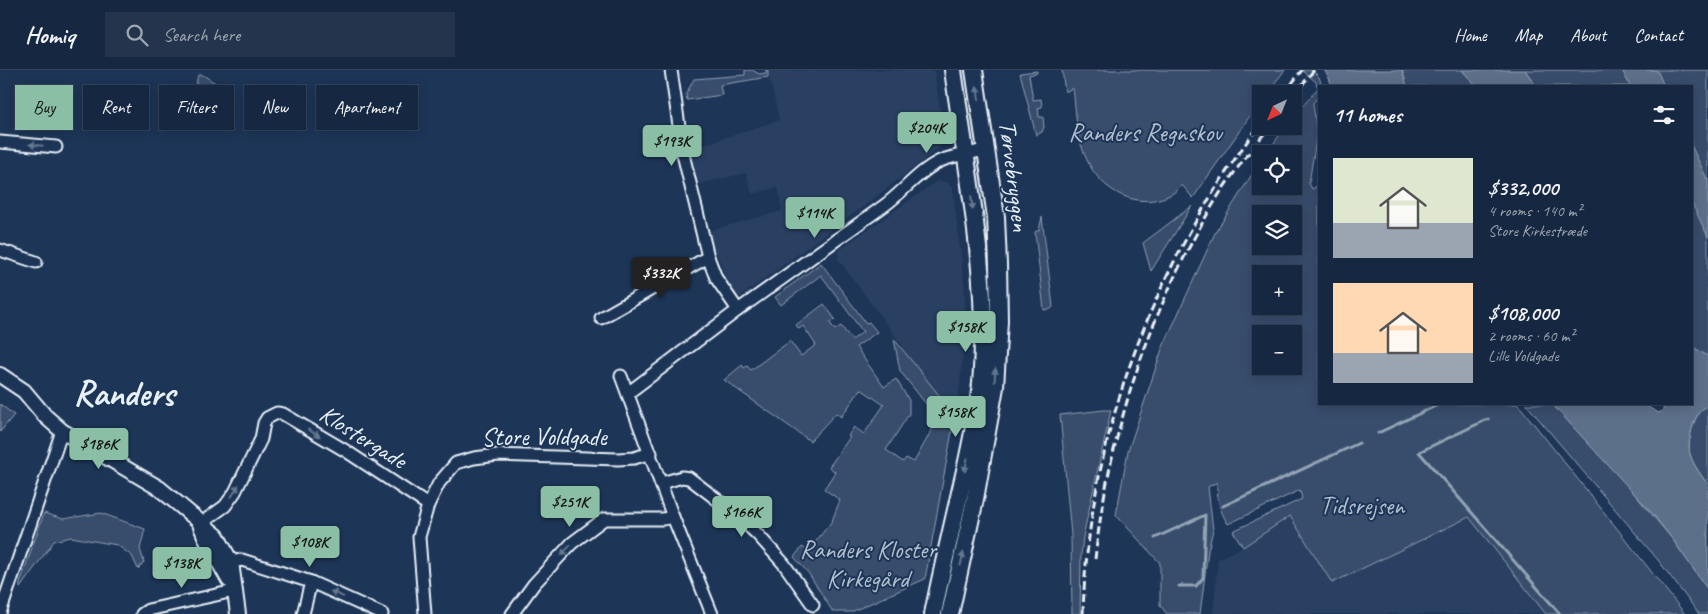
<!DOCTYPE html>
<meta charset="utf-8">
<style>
body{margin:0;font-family:Caveat,sans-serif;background:#23344c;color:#f1f3f6;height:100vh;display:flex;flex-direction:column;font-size:19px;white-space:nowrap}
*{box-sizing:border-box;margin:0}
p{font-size:16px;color:#9ea6b1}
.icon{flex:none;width:28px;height:28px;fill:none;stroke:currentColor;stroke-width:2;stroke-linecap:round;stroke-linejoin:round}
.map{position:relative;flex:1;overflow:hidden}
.panel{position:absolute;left:1318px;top:15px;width:375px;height:320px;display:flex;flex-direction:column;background:#162841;border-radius:0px;box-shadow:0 2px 12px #0003,0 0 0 1px #35445a}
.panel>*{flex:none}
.banner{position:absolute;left:15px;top:15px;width:475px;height:45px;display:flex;gap:10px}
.needle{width:32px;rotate:223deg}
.tools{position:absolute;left:1252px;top:15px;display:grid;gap:10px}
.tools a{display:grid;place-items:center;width:50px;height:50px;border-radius:0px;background:#162841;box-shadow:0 2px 12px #0003,0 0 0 1px #35445a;font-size:25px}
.price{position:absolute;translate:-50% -42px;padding:0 11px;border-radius:5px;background:#8abfa5;color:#111;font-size:16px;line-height:32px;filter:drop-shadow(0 1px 2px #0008)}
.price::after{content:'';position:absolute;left:50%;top:30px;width:15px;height:11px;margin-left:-8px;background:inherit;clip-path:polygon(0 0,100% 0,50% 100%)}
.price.on{background:#222;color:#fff}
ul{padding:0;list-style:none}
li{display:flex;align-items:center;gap:15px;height:125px;padding:0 15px}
li span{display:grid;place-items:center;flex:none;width:140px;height:100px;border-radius:0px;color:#555}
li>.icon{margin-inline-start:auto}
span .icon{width:60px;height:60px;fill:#fffc;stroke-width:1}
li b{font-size:21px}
h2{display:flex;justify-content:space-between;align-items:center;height:60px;padding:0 15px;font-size:21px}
.chip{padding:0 18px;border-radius:0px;background:#162841;box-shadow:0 2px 12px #0003,0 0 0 1px #35445a;font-size:18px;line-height:45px}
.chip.on{background:#8abfa5;color:#111}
header{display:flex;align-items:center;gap:30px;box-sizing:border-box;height:70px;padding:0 25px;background:#162841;border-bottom:1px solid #35445a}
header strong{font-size:24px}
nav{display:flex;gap:28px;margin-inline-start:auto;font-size:18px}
.search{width:350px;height:45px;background:#23344c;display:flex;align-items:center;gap:12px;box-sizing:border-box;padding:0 18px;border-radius:0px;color:#9ea6b1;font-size:19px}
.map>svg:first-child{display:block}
.built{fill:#2a4162}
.green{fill:#374d6c;stroke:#909fb2;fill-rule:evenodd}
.water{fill:#5d7089;stroke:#95a4b5}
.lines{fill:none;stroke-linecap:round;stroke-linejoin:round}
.stream{stroke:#95a4b5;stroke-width:3}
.minor-casing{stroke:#e8f1f8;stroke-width:15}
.tertiary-casing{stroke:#e8f1f8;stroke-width:18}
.secondary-casing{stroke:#e8f1f8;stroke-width:20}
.minor{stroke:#1d3557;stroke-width:11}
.tertiary{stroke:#1d3557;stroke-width:14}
.secondary{stroke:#1d3557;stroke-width:16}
.rail{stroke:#e8f1f8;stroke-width:3;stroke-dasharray:8 4;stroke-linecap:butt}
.oneway{fill:#64778f}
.labels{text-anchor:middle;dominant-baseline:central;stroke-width:4;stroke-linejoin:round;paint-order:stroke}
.park-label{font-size:25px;fill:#b3c0ce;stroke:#1d3557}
.street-label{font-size:25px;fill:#e8f1f8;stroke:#1d3557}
.town-label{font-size:35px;font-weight:bold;fill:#e8f1f8;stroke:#1d3557}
</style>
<header>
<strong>Homiq</strong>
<div class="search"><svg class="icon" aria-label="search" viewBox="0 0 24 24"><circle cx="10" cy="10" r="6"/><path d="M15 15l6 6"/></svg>Search here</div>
<nav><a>Home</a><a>Map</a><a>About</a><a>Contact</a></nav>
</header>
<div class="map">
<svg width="1708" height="544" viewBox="0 0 1708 544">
<rect width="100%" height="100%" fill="#1d3557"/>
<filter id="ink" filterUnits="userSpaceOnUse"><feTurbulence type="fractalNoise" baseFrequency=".02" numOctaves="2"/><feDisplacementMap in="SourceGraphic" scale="10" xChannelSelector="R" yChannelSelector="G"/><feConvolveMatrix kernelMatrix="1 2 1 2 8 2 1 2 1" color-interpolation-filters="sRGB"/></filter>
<g filter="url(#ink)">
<g class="built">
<polygon points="768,0 934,0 945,73 872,130 738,228 726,208 708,161 782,141 778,117 752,124 746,103 698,114 690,79 779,50"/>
<polygon points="937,111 947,112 953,120 964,213 966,250 958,333 920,329 902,275 838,189 839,180"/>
<polygon points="1290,446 1332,513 1469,447 1546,544 1213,544 1218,489 1243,477"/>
</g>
<g class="green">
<polygon points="745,0 752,0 759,4 766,3 766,0 768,0 768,7 720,15 722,25 687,30 686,24 694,9 745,5"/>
<path d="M1062 0H1285L1266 24H1261V30L1193 128 1182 115C1178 119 1174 123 1170 125 1137 141 1101 121 1087 90 1076 68 1076 41 1073 18L1065 22Z"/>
<path d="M1302 0H1312L1319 7 1322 16H1319V25L1313 33 1317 64 1309 113 1312 119 1319 115V334H1518L1685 544H1546L1469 447 1332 513 1290 446 1243 477 1233 461 1302 429 1300 420 1228 454C1219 440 1217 428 1217 412L1208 417 1213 460 1208 481 1200 544H1167L1160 535V493L1116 445 1128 381 1162 279 1215 163 1261 90V116H1294V84H1266L1286 56H1294V46L1318 18 1316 12ZM1261 144H1294V176H1261ZM1261 204H1294V236H1261ZM1261 264H1294V296H1261Z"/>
<polygon points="1402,0 1462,0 1476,16 1407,16"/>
<polygon points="1525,0 1708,0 1708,286 1691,276 1691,16 1536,16"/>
<polygon points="1037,1 1037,3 1029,5 1033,30 1041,29 1042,37 1038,38 1039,47 1043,47 1044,57 1042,62 1036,65 1020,3"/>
<polygon points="198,5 203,5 223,18 216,30 218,37 226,48 224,52 200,37 193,27"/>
<polygon points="172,30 187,34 190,38 210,51 209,54 169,34"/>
<polygon points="1192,136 1151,201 1143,173"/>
<polygon points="1042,147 1053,237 1051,239 1044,240 1035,162 1039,160"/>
<polygon points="821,193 866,253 869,252 877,262 856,277 884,317 896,309 909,330 909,344 886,380 903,392 906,388 914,392 938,349 900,301 894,269 955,345 925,509 851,542 833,542 809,504 794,487 802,477 808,481 832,451 840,430 824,419 835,402 829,397 850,367 848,366 854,357 864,364 884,335 861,319 841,347 836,343 810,371 724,310 742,295 744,298 747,296 751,300 790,271 801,286 816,275 803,256 799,259 796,255 824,234 835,249 830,253 835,260 841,256 852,270 863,262 821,205 781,235 775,227"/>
<polygon points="0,334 14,345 0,362"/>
<polygon points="1526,334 1552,334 1622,409 1673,470 1708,520 1708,544 1699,544 1658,490"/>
<path d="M1708 336V415C1702 406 1693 395 1690 384 1687 376 1692 354 1697 346 1699 341 1703 338 1708 336Z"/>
<polygon points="1104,340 1111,340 1083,467 1081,486 1080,544 1072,544 1071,465 1060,345"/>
<polygon points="44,443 63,449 101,443 145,459 140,479 144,492 138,499 132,486 117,475 71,467 54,471 20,518 20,513"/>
</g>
<g class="water">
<polygon points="1324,0 1402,0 1407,16 1332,16 1328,6"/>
<polygon points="1462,0 1525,0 1536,16 1476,16"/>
<polygon points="1622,0 1657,0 1664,16 1630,16"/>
<polygon points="1691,75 1708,111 1708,167 1691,131"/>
<path d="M1691 276 1708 286V336C1703 338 1699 341 1697 346 1692 354 1687 376 1690 384 1693 395 1702 406 1708 415V520L1673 470 1652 443 1552 334H1642L1659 343 1663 340 1664 334H1691Z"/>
</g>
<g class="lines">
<g class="stream">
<polyline points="1488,349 1419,382 1560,544"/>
<polyline points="1378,363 1440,334"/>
<polyline points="1223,436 1359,373"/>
<polyline points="1155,468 1205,445 1203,508 1196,516 1179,516"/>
</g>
<g class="minor-casing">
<g id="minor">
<polyline points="671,0 683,84 708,187 716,208 738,240"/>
<polyline points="0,72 56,77"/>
<polyline points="0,180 36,192"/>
<polyline points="601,248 708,187"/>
<polyline points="621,306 673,447 712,544"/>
<path d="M628 323 738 240 885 135C904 121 919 101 940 91 954 85 972 83 986 80"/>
<polyline points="662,413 682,407 689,408 736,444 758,465 784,494 813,535"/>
<polyline points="200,454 225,436 235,422 261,369 264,353 267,348 277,343 283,344 346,381 428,435"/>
<polyline points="231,492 242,490 311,512 382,544"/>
<polyline points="0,543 62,361"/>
<polyline points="142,544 148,540 234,521"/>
<polyline points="303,544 311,512"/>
<polyline points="425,544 419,467 428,435 439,413 456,393 474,388 498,385 618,389 634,388 651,383"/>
<polyline points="512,544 534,514 572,473 604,449 663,449 673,447"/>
</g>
</g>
<g class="tertiary-casing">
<g id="tertiary">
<polyline points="0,305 24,321 45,346 62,361 159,418 217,466 231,492 238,544"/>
<polyline points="200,454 208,473 229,510"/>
</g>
</g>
<g class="secondary-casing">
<g id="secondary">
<path d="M933 544C943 494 955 445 966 396 972 368 978 341 981 313 990 211 967 102 953 0"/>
<polyline points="950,544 975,429 995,317 999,251 998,194 996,147 974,0"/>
</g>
</g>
<use href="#minor" class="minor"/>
<use href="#tertiary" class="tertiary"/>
<use href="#secondary" class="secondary"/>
<g class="rail">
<polyline points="1284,24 1302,0"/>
<polyline points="1294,25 1314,0"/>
<path d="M1095 489C1109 361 1152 233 1220 123 1235 100 1253 78 1270 56"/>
<path d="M1083 544C1088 367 1154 193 1261 53"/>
</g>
</g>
<defs><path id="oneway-solid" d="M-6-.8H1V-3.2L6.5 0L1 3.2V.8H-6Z" transform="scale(1.25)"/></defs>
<g class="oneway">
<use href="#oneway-solid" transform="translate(978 23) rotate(-98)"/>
<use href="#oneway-solid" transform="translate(36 75) rotate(-175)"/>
<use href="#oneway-solid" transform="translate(972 133) rotate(83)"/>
<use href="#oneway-solid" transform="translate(995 305) rotate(-86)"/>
<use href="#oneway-solid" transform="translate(314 363) rotate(31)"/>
<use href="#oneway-solid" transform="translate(966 395) rotate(102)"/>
<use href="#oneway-solid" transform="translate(235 421) rotate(-59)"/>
<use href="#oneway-solid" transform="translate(566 480) rotate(133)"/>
<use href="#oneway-solid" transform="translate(962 489) rotate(-77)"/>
<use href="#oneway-solid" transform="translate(337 524) rotate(-156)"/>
</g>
</g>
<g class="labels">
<g class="park-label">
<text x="1145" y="63">Randers Regnskov</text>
<text x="1362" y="436">Tidsrejsen</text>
<text x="868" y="480">Randers Kloster<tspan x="868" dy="29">Kirkegård</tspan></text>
</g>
<g class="street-label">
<text transform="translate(1014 106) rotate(83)">Tørvebryggen</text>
<text transform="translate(363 367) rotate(32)">Klostergade</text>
<text x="544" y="367">Store Voldgade</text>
</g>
<g class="town-label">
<text x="124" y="323">Randers</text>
</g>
</g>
</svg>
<div class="tools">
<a><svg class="needle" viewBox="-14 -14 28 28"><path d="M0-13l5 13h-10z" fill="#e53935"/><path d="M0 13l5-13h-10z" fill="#9ea6b1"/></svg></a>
<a><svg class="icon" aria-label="locate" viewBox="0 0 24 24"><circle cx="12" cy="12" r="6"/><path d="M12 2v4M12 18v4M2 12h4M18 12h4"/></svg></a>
<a><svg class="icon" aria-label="layers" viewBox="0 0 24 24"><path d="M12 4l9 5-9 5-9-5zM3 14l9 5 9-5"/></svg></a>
<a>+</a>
<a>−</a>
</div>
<b class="price" style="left:927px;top:84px">$204K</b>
<b class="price" style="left:672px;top:97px">$193K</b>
<b class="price" style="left:815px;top:169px">$114K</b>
<b class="price on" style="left:661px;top:229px">$332K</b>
<b class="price" style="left:966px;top:283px">$158K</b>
<b class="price" style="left:956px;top:368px">$158K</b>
<b class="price" style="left:99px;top:400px">$186K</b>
<b class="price" style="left:570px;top:458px">$251K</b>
<b class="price" style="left:742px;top:468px">$166K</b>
<b class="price" style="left:310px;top:498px">$108K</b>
<b class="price" style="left:182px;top:519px">$138K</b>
<div class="banner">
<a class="chip on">Buy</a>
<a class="chip">Rent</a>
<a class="chip">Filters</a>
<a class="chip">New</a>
<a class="chip">Apartment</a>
</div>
<section class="panel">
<h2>11 homes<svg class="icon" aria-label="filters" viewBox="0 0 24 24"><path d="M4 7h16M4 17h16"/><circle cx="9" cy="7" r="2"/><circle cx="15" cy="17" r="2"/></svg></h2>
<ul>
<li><span style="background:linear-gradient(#dfe7d0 65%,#9aa5b1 0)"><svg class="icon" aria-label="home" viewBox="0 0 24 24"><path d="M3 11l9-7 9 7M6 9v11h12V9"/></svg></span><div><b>$332,000</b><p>4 rooms · 140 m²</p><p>Store Kirkestræde</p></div></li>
<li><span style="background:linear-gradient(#ffd9b3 70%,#9aa5b1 0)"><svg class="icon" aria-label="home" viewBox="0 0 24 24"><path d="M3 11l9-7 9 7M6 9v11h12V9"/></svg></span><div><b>$108,000</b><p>2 rooms · 60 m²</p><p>Lille Voldgade</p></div></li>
</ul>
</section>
</div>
